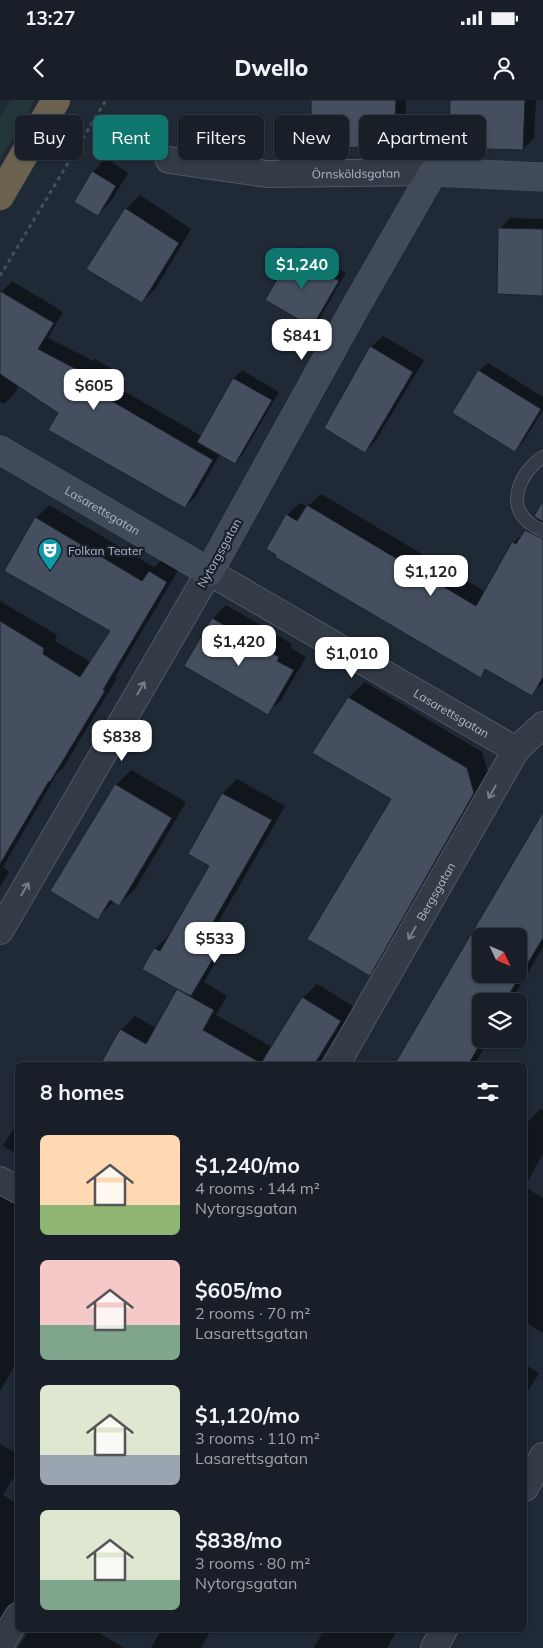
<!DOCTYPE html>
<meta charset="utf-8">
<style>
body{margin:0;font-family:Mulish,sans-serif;background:#212730;color:#f1f3f6;height:100vh;display:flex;flex-direction:column;font-size:19px;white-space:nowrap}
*{box-sizing:border-box;margin:0}
p{font-size:16px;color:#9fa2a8}
.icon{flex:none;width:28px;height:28px;fill:none;stroke:currentColor;stroke-width:2;stroke-linecap:round;stroke-linejoin:round}
.map{position:relative;flex:1;overflow:hidden}
.panel{position:absolute;left:15px;top:962px;width:512px;height:570px;display:flex;flex-direction:column;background:#181f28;border-radius:8px;box-shadow:0 1px 4px #0004,0 0 0 1px #363d45}
.panel>*{flex:none}
.guide{position:absolute;left:15px;top:15px;width:514px;height:45px;display:flex;gap:10px}
.needle{width:32px;rotate:134deg}
.buttons{position:absolute;left:472px;top:828px;display:grid;gap:10px}
.buttons a{display:grid;place-items:center;width:55px;height:55px;border-radius:8px;background:#181f28;box-shadow:0 1px 4px #0004,0 0 0 1px #363d45;font-size:25px}
.price{position:absolute;translate:-50% -42px;padding:0 11px;border-radius:10px;background:#fff;color:#222;font-size:16px;line-height:32px;filter:drop-shadow(0 1px 2px #0008)}
.price::after{content:'';position:absolute;left:50%;top:30px;width:15px;height:11px;margin-left:-8px;background:inherit;clip-path:polygon(0 0,100% 0,50% 100%)}
.price.active{background:#0f766e;color:#fff}
ul{padding:0;list-style:none}
li{display:flex;align-items:center;gap:15px;height:125px;padding:0 25px}
li span{display:grid;place-items:center;flex:none;width:140px;height:100px;border-radius:8px;color:#555}
li>.icon{margin-inline-start:auto}
span .icon{width:60px;height:60px;fill:#fffc;stroke-width:1}
li b{font-size:21px}
h2{display:flex;justify-content:space-between;align-items:center;height:60px;padding:0 25px;font-size:21px}
.chip{padding:0 18px;border-radius:8px;background:#181f28;box-shadow:0 1px 4px #0004,0 0 0 1px #363d45;font-size:18px;line-height:45px}
.chip.active{background:#0f766e;color:#fff}
.status{display:flex;justify-content:space-between;align-items:center;height:35px;padding:0 25px;background:#181f28;direction:ltr}
.status svg{height:14px;fill:currentColor}
header{display:flex;justify-content:space-between;align-items:center;height:65px;padding:0 25px;background:#181f28;font-size:22px;font-weight:800}
.map>svg:first-child{display:block}
.green{fill:#233638}
.shadow{fill:#0007;fill-rule:evenodd}
.building{fill:#464f60;stroke:#1b222d;fill-rule:evenodd}
.lines{fill:none;stroke-linecap:round;stroke-linejoin:round}
.lane-casing{stroke:#515864;stroke-width:14}
.street-casing{stroke:#515864;stroke-width:28}
.secondary-casing{stroke:#515864;stroke-width:29}
.highway-casing{stroke:#3e4551;stroke-width:29}
.path{stroke:#415356;stroke-width:3;stroke-dasharray:4 4;stroke-linecap:butt}
.lane{stroke:#333b46;stroke-width:12}
.street{stroke:#333b46;stroke-width:26}
.secondary{stroke:#414a59;stroke-width:28}
.highway{stroke:#6c6250;stroke-width:28}
.oneway{stroke:#767e8b}
.labels{text-anchor:middle;dominant-baseline:central;stroke-width:4.5;stroke-linejoin:round;paint-order:stroke}
.street-label{font-size:12px;fill:#adb5c3;stroke:#19202b}
.poi-label{font-size:12px;fill:#adb5c3;stroke:#19202b;text-anchor:start}
</style>
<div class="status"><b>13:27</b><svg viewBox="0 0 49 12"><path d="M0 12V9h3v3zM5 12V6h3v6zM10 12V3h3v9zM15 12V0h3v12zM26 1h20v11H26zM47 4h2v5h-2z"/></svg></div>
<header><svg class="icon" aria-label="back" viewBox="0 0 24 24"><path d="M15 5l-7 7 7 7"/></svg>Dwello<svg class="icon" aria-label="person" viewBox="0 0 24 24"><circle cx="12" cy="8" r="4"/><path d="M4 21q1-7 8-7t8 7"/></svg></header>
<div class="map">
<svg width="543" height="1548" viewBox="0 0 543 1548">
<rect width="100%" height="100%" fill="#202936"/>
<polygon class="green" points="10,0 35,0 0,60 0,18"/>
<g class="shadow">
<polygon points="312,0 406,0 405,33 394,45"/>
<polygon points="451,0 536,0 534,38 523,49"/>
<polygon points="106,58 128,73 111,101 98,115 93,72"/>
<polygon points="140,95 191,129 156,188 142,202 88,168 126,109"/>
<polygon points="510,118 543,119 543,194 500,129"/>
<polygon points="301,147 346,173 320,218 312,226 293,155"/>
<polygon points="12,181 63,212 48,238 93,261 95,259 121,274 114,285 201,336 234,278 242,270 279,292 243,354 235,363 220,354 196,396 185,407 60,313 19,285 15,293 4,304 0,302 0,194"/>
<polygon points="383,236 424,260 376,340 365,352 325,327 371,247"/>
<polygon points="488,263 543,297 543,310 523,342 515,350 454,312 479,271"/>
<polygon points="321,394 486,492 513,443 539,418 543,404 543,583 531,595 487,569 480,576 287,415 300,403 307,407"/>
<polygon points="49,405 154,467 163,459 179,469 115,577 117,578 63,668 58,672 3,767 9,772 0,787 0,501 57,535 55,541 91,562 112,530 36,418"/>
<polygon points="226,505 292,544 290,547 306,557 281,600 267,613 213,519"/>
<polygon points="365,582 482,652 489,676 385,859 369,874 392,699 314,653 349,597"/>
<polygon points="131,670 186,702 135,789 119,804 114,801 98,818 116,685"/>
<polygon points="237,679 285,706 215,828 230,837 204,882 227,896 216,915 272,947 303,898 317,884 354,907 318,965 101,965 121,930 135,916 156,928 179,888 155,849 169,835 170,836 211,765 189,753 223,693"/>
<path d="M543 715V847L511 901H481V939H489L474 965H396ZM481 836H519V874H481Z"/>
<polygon points="540,1009 543,1010 543,1054 525,1086 525,1025"/>
<polygon points="18,1021 18,1055 3,1046"/>
<polygon points="525,1087 543,1098 543,1233 525,1222 525,1156 528,1151 525,1149"/>
<polygon points="0,1089 18,1099 18,1260 0,1291"/>
<polygon points="525,1264 539,1273 525,1296"/>
<polygon points="0,1344 18,1354 18,1370 3,1395 18,1404 18,1500 13,1501 0,1523"/>
<polygon points="29,1530 103,1530 101,1534 124,1548 18,1548"/>
<polygon points="161,1530 211,1530 201,1548 151,1548"/>
<polygon points="324,1530 397,1530 387,1548 314,1548"/>
</g>
<g class="building">
<polygon points="311,0 396,0 394,46 311,49"/>
<polygon points="450,0 525,0 523,50 449,48"/>
<polygon points="92,71 116,86 98,116 74,102"/>
<polygon points="125,108 179,143 142,203 86,169"/>
<polygon points="498,128 543,129 543,196 497,194"/>
<polygon points="292,154 339,181 312,227 265,200"/>
<polygon points="0,191 54,223 38,249 82,272 84,269 111,286 105,297 213,360 185,408 48,330 58,313 0,274"/>
<polygon points="370,246 413,272 365,353 324,328"/>
<polygon points="478,270 541,309 515,352 452,313"/>
<polygon points="233,278 272,300 235,364 197,342"/>
<polygon points="543,401 543,422 534,416"/>
<polygon points="307,405 476,506 512,442 516,444 525,430 543,439 543,577 532,596 485,569 481,578 275,457 276,455 266,449 286,414 297,421"/>
<polygon points="35,417 142,481 149,471 167,482 103,590 105,591 50,682 49,681 0,764 0,521 44,548 43,554 80,577 110,531 4,471"/>
<polygon points="212,518 279,557 277,561 294,570 268,615 184,566"/>
<polygon points="348,597 467,668 474,693 370,876 307,839 391,699 312,653"/>
<polygon points="115,684 172,718 119,806 110,800 98,820 50,791"/>
<polygon points="222,693 272,720 201,843 217,852 191,896 177,889 214,910 203,930 261,963 302,897 341,921 314,965 100,965 120,929 146,944 177,889 142,869 154,848 160,851 209,766 188,754"/>
<path d="M543 712V838L505 901H481V939H483L468 965H394ZM481 836H519V874H481Z"/>
</g>
<g class="lines">
<g class="lane-casing">
<path id="lane" d="M543 357C523 369 506 401 526 420 530 425 538 428 543 431"/>
</g>
<g class="street-casing">
<g id="street">
<path id="s1" d="M169 60 267 74 433 72"/>
<path id="s2" d="M0 831 209 472 516 650"/>
<path id="s3" d="M336 965 516 650 543 625"/>
<polyline points="0,1080 18,1090"/>
<polyline points="525,1388 543,1356"/>
<polyline points="0,1546 18,1516"/>
<polyline points="434,1548 444,1530"/>
</g>
</g>
<g class="secondary-casing">
<g id="secondary">
<path id="s4" d="M0 350 209 472 356 206 433 72 543 77"/>
</g>
</g>
<g class="highway-casing">
<polyline id="highway" points="0,96 56,0"/>
</g>
<polyline class="path" points="0,176 106,0"/>
<use href="#lane" class="lane"/>
<use href="#street" class="street"/>
<use href="#secondary" class="secondary"/>
<use href="#highway" class="highway"/>
</g>
<defs><path id="oneway-shaft" d="M-6 0H5M1.5-3L5.5 0L1.5 3" fill="none" stroke-width="1.6" stroke-linecap="round" stroke-linejoin="round" transform="scale(1.25)"/></defs>
<g class="oneway">
<use href="#oneway-shaft" transform="translate(141 588) rotate(-60)"/>
<use href="#oneway-shaft" transform="translate(492 692) rotate(120)"/>
<use href="#oneway-shaft" transform="translate(25 789) rotate(-60)"/>
<use href="#oneway-shaft" transform="translate(412 833) rotate(120)"/>
</g>
<defs>
<g id="theatre-pin" transform="scale(1.25)"><path d="M0 17L-7.5 6A9.5 9.5 0 1 1 7.5 6Z" fill="#0f9aa8" stroke="#19202b"/><path d="M-5-5.5Q0-4 5-5.5V0Q5 5 0 6Q-5 5-5 0ZM-3.3-2.5H-1v1.5H-3.3ZM1-2.5H3.3v1.5H1ZM-2.8 1Q0 5.5 2.8 1Z" fill="#fff"/></g>
</defs>
<g fill-rule="evenodd">
<use href="#theatre-pin" x="50" y="450"/>
</g>
<g class="labels">
<g class="street-label">
<text stroke="none"><textPath href="#s1" startOffset="188">Örnsköldsgatan</textPath></text>
<text stroke="none"><textPath href="#s4" startOffset="119">Lasarettsgatan</textPath></text>
<text transform="translate(219 453) rotate(-61)">Nytorgsgatan</text>
<text stroke="none"><textPath href="#s2" startOffset="696">Lasarettsgatan</textPath></text>
<text stroke="none"><textPath href="#s3" startOffset="200">Bergsgatan</textPath></text>
</g>
<g class="poi-label">
<text x="68" y="450">Folkan Teater</text>
</g>
</g>
</svg>
<div class="buttons">
<a><svg class="needle" viewBox="-14 -14 28 28"><path d="M0-13l5 13h-10z" fill="#e53935"/><path d="M0 13l5-13h-10z" fill="#9fa2a8"/></svg></a>
<a><svg class="icon" aria-label="layers" viewBox="0 0 24 24"><path d="M12 4l9 5-9 5-9-5zM3 14l9 5 9-5"/></svg></a>
</div>
<b class="price active" style="left:302px;top:190px">$1,240</b>
<b class="price" style="left:302px;top:261px">$841</b>
<b class="price" style="left:94px;top:311px">$605</b>
<b class="price" style="left:431px;top:497px">$1,120</b>
<b class="price" style="left:239px;top:567px">$1,420</b>
<b class="price" style="left:352px;top:579px">$1,010</b>
<b class="price" style="left:122px;top:662px">$838</b>
<b class="price" style="left:215px;top:864px">$533</b>
<div class="guide">
<a class="chip">Buy</a>
<a class="chip active">Rent</a>
<a class="chip">Filters</a>
<a class="chip">New</a>
<a class="chip">Apartment</a>
</div>
<section class="panel">
<h2>8 homes<svg class="icon" aria-label="filters" viewBox="0 0 24 24"><path d="M4 7h16M4 17h16"/><circle cx="9" cy="7" r="2"/><circle cx="15" cy="17" r="2"/></svg></h2>
<ul>
<li><span style="background:linear-gradient(#ffd9b3 70%,#8fb573 0)"><svg class="icon" aria-label="home" viewBox="0 0 24 24"><path d="M3 11l9-7 9 7M6 9v11h12V9"/></svg></span><div><b>$1,240/mo</b><p>4 rooms · 144 m²</p><p>Nytorgsgatan</p></div></li>
<li><span style="background:linear-gradient(#f6c9c9 65%,#7fa58c 0)"><svg class="icon" aria-label="home" viewBox="0 0 24 24"><path d="M3 11l9-7 9 7M6 9v11h12V9"/></svg></span><div><b>$605/mo</b><p>2 rooms · 70 m²</p><p>Lasarettsgatan</p></div></li>
<li><span style="background:linear-gradient(#dfe7d0 70%,#9aa5b1 0)"><svg class="icon" aria-label="home" viewBox="0 0 24 24"><path d="M3 11l9-7 9 7M6 9v11h12V9"/></svg></span><div><b>$1,120/mo</b><p>3 rooms · 110 m²</p><p>Lasarettsgatan</p></div></li>
<li><span style="background:linear-gradient(#dfe7d0 70%,#7fa58c 0)"><svg class="icon" aria-label="home" viewBox="0 0 24 24"><path d="M3 11l9-7 9 7M6 9v11h12V9"/></svg></span><div><b>$838/mo</b><p>3 rooms · 80 m²</p><p>Nytorgsgatan</p></div></li>
</ul>
</section>
</div>
